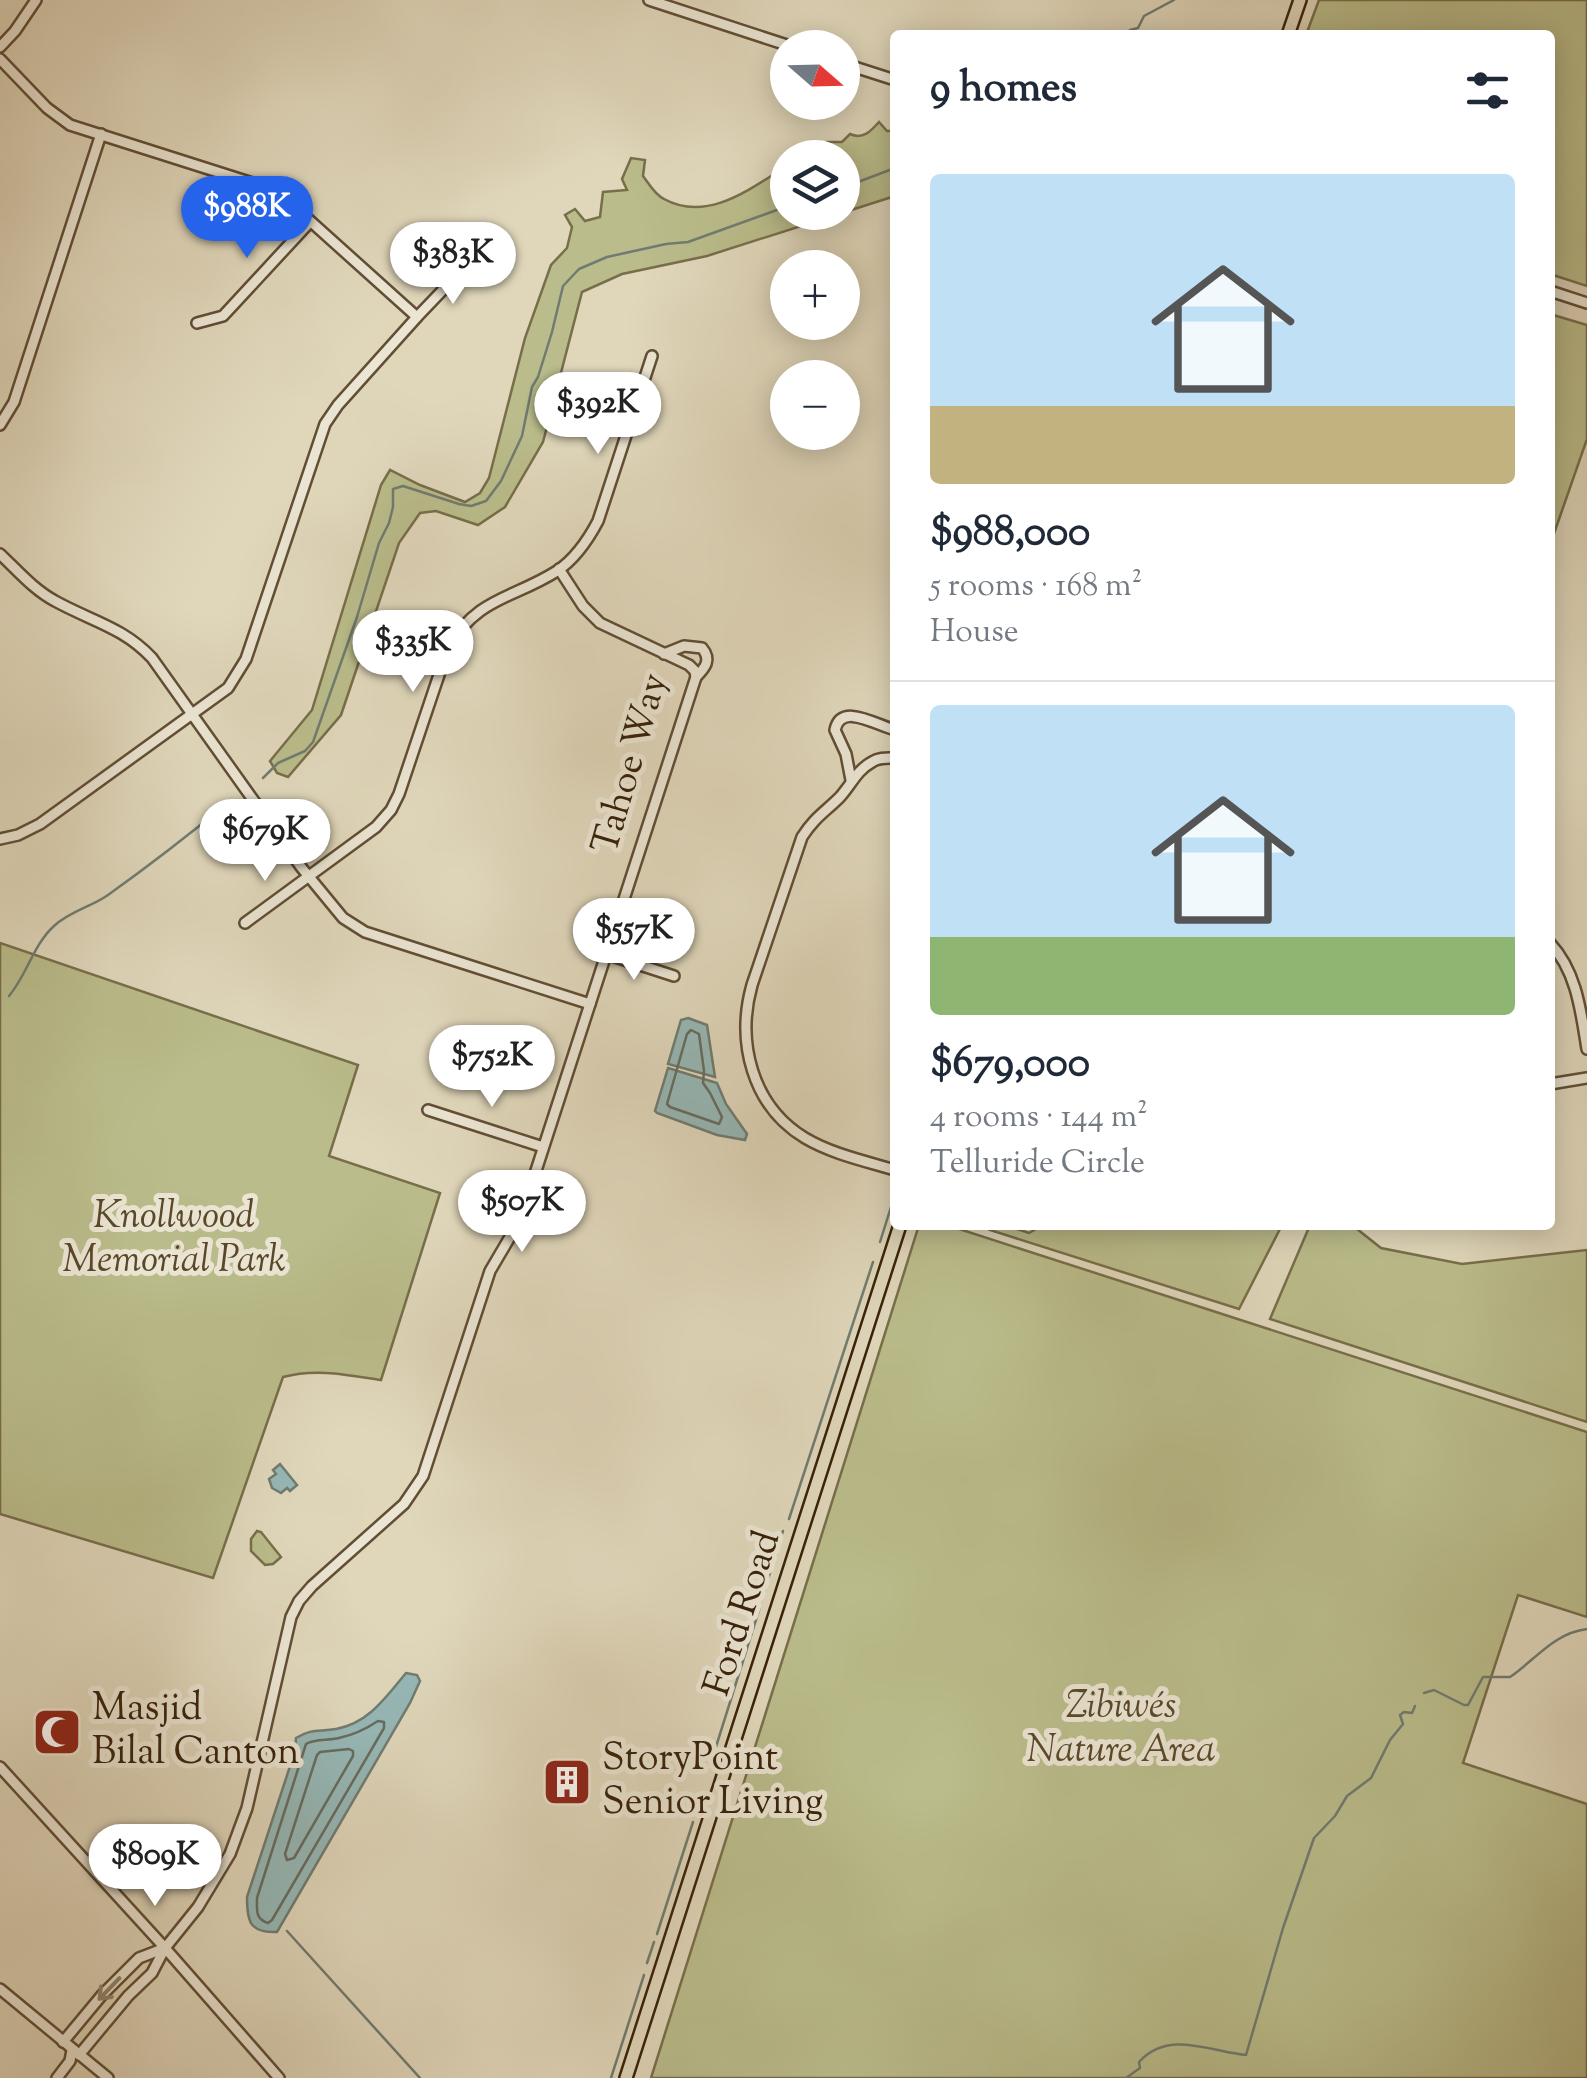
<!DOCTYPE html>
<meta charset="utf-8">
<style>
body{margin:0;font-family:"Sorts Mill Goudy",serif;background:#f2f2f3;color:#1f2937;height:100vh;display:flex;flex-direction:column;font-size:38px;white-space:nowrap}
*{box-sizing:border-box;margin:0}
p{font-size:32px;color:#747a83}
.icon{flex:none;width:55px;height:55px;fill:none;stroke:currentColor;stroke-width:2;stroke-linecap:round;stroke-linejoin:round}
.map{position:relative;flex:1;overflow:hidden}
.drawer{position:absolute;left:890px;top:30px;width:665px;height:1200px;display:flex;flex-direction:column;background:#fff;border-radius:10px;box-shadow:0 5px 25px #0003}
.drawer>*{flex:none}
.needle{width:65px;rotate:110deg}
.tools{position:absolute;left:770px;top:30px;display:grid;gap:20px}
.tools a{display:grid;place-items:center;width:90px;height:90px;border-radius:50%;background:#fff;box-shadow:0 5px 25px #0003;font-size:50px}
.price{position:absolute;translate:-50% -85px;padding:0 22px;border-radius:35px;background:#fff;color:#222;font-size:32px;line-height:65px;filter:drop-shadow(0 2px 5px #0008)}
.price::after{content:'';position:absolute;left:50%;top:60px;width:30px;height:22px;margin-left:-15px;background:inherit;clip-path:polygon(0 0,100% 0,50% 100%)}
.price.on{background:#2563eb;color:#fff}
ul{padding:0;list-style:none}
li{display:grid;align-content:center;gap:20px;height:530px;padding:0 40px}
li+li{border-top:2px solid #e0e1e3}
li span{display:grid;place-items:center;height:310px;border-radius:10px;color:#555}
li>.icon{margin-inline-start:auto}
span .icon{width:180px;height:180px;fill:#fffc;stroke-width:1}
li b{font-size:42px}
h2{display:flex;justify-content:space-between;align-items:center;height:120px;padding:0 40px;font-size:42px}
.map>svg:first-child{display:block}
.green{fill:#babc8b;stroke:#786e4a;stroke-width:2.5}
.water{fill:#96b8b7;stroke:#707c71;stroke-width:2.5}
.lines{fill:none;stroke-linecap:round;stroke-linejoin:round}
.shore{stroke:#666c60;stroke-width:2.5}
.stream{stroke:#707c71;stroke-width:2.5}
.minor-casing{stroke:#614e35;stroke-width:14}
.major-casing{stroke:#372108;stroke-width:16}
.minor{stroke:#ebe5d3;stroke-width:9}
.major{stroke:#e0d7bb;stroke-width:11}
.oneway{stroke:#91836e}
.labels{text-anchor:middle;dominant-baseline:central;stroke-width:10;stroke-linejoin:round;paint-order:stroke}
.street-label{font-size:38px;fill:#372108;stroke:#ebe5d3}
.park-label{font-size:38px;font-style:italic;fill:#584829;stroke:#ebe5d3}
.poi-label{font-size:38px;fill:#372108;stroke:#ebe5d3;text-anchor:start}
</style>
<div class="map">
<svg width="1587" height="2078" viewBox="0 0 1587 2078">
<rect width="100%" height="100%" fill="#e0d7bb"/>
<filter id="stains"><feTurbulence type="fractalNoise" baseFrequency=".002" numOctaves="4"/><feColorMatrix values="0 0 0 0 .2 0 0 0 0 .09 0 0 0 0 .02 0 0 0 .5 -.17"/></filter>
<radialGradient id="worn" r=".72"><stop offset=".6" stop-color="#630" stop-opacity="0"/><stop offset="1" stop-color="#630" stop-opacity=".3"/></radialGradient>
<g class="green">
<polygon points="1319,0 1587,0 1587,286 1550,274 1550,35 1306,35"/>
<path d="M879 122 887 131H895V196L707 256 622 274 582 292 543 442 505 507 478 525 436 511 420 513 399 543 341 715 288 777 277 773 270 761 312 710 381 485 390 470 420 485 465 502 480 493 489 478 525 338 551 265 567 248 572 227 565 215 575 209 585 221 600 217 603 192 627 190 622 179 631 158 645 160 643 176C649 184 655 195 664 199 708 223 751 188 787 166L788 212H842V158L801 157 827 142H842L850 134C863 140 871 131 879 122Z"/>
<polygon points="1550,314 1587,325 1587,439 1550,545"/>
<path d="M0 943 358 1065 329 1156 440 1193 381 1380C348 1375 316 1368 283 1377L213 1578 0 1514Z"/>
<polygon points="919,1225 947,1225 1587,1432 1587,1617 1518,1595 1463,1763 1587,1804 1587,2078 651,2078"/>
<polygon points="995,1225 1005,1225 1029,1233 1043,1225 1282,1225 1239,1309 990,1230"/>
<polygon points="1310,1225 1352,1225 1381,1248 1462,1264 1587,1250 1587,1422 1270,1319"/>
<polygon points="257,1531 261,1532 281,1557 273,1564 265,1565 251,1551 251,1539"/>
</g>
<g class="water">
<polygon points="688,1018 707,1025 715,1077 668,1064 681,1020"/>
<polygon points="668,1068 717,1083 726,1104 747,1134 745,1140 717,1135 657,1113 655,1111"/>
<polygon points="280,1464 297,1485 290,1491 287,1488 281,1493 272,1488 269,1479 276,1474 273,1470"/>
<path d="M406 1673 417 1675 420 1681 410 1703 277 1932C249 1933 247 1921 247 1897L295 1751 296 1738C312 1728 319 1732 336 1729 369 1723 386 1697 406 1673Z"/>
</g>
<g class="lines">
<g class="shore">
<polygon points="691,1030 699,1034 704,1071 703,1083 710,1093 722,1117 719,1124 670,1107 667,1104 687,1034"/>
<path d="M378 1721 384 1722V1728L272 1920 268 1923C255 1919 257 1910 257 1898L306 1744C316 1738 327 1741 339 1738 353 1735 366 1729 378 1721Z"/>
<polygon points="349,1749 353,1751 353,1756 294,1858 287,1860 285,1854 317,1755 320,1752"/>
</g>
<g class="stream">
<polyline points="1127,35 1130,30 1138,28 1144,16 1174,0"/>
<polyline points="842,188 895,168"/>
<polyline points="263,778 278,763 305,751 313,742 357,617 379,543 389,523 393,507 393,489 403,486 459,504 471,506 486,501 501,481 522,436 532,387 538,377 552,332 563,286 579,269 607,257 666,244 688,242 788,206"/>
<path d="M9 996C27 975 33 945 54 926 70 911 91 907 108 895 150 865 190 834 230 801"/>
<polyline points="880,1242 891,1207"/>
<polyline points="789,1519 873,1262"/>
<polyline points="764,1592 783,1531"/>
<path d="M1424 1693 1434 1690 1464 1705H1468L1483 1677H1510C1535 1660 1554 1633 1587 1629"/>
<polyline points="714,1753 760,1607"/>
<polyline points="287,1931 420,2078"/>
<polyline points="657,1934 693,1822"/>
<polyline points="647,1963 654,1942"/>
<polyline points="611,2078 644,1975"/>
<path d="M1126 2078 1140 2068 1139 2062C1169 2029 1211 2052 1246 2055L1283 1928 1314 1838 1335 1816 1347 1796 1371 1778 1390 1740 1403 1724 1400 1715 1404 1712 1412 1713 1415 1706"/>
</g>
<g class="minor-casing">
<g id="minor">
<polyline points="649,0 796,48"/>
<polyline points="0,47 15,31 36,0"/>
<polyline points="0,59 47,108 70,125 265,187 288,201 417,317 338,405 325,424 246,659 228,688 40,824 18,835 0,839"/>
<polyline points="842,63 895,80"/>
<polyline points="1550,291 1587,303"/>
<polyline points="417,317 461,271"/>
<polyline points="197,323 223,316 310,222"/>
<polyline points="0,425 14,402 101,134"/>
<path d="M0 554C17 570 34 590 55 601 91 621 123 627 152 658L301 867 343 918 365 932 590 1004"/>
<path d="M664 654 684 646 702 648C712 660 705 668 696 677"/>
<path d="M895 758C887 758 879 757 872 762 857 770 851 785 840 797 825 812 815 817 802 837L752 985C736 1042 752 1106 805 1138 832 1154 865 1161 895 1170"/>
<path d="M851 780 846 754 835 730C841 702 876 725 895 730"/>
<path d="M245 923 376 827 391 810 399 794 448 648C477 597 513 599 557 571 575 559 588 540 598 521L652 356"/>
<path d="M1550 943C1577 972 1581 1012 1587 1049"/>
<polyline points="606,954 674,976"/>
<polyline points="1550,1084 1587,1078"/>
<polyline points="428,1110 543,1147"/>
<polyline points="0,1767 165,1948 279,2078"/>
<polyline points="0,1989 108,2078"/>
<polyline points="63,2042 102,1995 139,1958 165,1948"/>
<polyline points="79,2055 128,1996 152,1973 165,1948 198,1907 230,1854 247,1808 291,1617 299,1601 312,1586 404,1504 423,1476 490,1271 520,1220 696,677 695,671 689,665 600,623 583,606 559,569"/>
<polyline points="57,2078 70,2061 72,2050"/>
</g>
</g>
<g class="major-casing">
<g id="major">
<polyline points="1288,35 1300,0"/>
<polyline points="626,2078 900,1225"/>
</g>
</g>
<use href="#minor" class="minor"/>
<use href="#major" class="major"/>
</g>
<defs><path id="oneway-shaft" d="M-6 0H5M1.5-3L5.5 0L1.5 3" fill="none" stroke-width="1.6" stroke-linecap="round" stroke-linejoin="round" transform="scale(2.5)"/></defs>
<use class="oneway" href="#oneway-shaft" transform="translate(109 1989) rotate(134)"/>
<defs>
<g id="mosque-square" transform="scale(2.5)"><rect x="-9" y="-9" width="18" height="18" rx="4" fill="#8f2418" stroke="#ebe5d3"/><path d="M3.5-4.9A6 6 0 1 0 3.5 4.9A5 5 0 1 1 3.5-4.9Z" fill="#fff"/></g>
<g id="building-square" transform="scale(2.5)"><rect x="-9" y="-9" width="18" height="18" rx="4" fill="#8f2418" stroke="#ebe5d3"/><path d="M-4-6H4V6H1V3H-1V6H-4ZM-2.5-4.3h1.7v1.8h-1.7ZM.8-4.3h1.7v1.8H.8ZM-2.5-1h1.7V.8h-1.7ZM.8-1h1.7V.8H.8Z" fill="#fff"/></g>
</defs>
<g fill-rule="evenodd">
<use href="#mosque-square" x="57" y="1732"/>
<use href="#building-square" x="567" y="1782"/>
</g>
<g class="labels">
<g class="street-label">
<text transform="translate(632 764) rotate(-74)">Tahoe Way</text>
<text transform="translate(744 1614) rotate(-72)">Ford Road</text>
</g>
<g class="park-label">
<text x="174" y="1218">Knollwood<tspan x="174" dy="44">Memorial Park</tspan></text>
<text x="1121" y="1708">Zibiwés<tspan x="1121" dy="44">Nature Area</tspan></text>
</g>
<g class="poi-label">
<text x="92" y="1710">Masjid<tspan x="92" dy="44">Bilal Canton</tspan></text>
<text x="602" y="1760">StoryPoint<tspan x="602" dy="44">Senior Living</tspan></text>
</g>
</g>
<rect width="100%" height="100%" filter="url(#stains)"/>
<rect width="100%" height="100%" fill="url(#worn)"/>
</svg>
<div class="tools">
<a><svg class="needle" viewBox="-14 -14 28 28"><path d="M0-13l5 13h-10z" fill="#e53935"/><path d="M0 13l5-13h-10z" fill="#747a83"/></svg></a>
<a><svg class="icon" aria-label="layers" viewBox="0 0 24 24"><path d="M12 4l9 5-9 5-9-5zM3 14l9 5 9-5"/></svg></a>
<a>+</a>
<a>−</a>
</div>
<b class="price on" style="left:247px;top:261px">$988K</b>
<b class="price" style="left:453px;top:307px">$383K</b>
<b class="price" style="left:598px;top:457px">$392K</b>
<b class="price" style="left:413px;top:695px">$335K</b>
<b class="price" style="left:265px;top:884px">$679K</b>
<b class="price" style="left:634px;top:983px">$557K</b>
<b class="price" style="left:492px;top:1110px">$752K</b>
<b class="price" style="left:522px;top:1255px">$507K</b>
<b class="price" style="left:155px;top:1909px">$809K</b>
<section class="drawer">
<h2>9 homes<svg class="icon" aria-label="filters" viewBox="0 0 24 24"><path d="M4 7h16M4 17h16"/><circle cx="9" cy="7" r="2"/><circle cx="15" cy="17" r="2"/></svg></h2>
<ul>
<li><span style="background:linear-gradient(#bfe0f5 75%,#c2b280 0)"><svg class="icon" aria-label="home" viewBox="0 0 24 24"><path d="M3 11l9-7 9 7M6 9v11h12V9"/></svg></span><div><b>$988,000</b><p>5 rooms · 168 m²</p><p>House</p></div></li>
<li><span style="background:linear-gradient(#bfe0f5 75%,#8fb573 0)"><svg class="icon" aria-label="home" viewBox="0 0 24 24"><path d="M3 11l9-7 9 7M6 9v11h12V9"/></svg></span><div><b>$679,000</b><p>4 rooms · 144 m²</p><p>Telluride Circle</p></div></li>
</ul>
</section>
</div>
